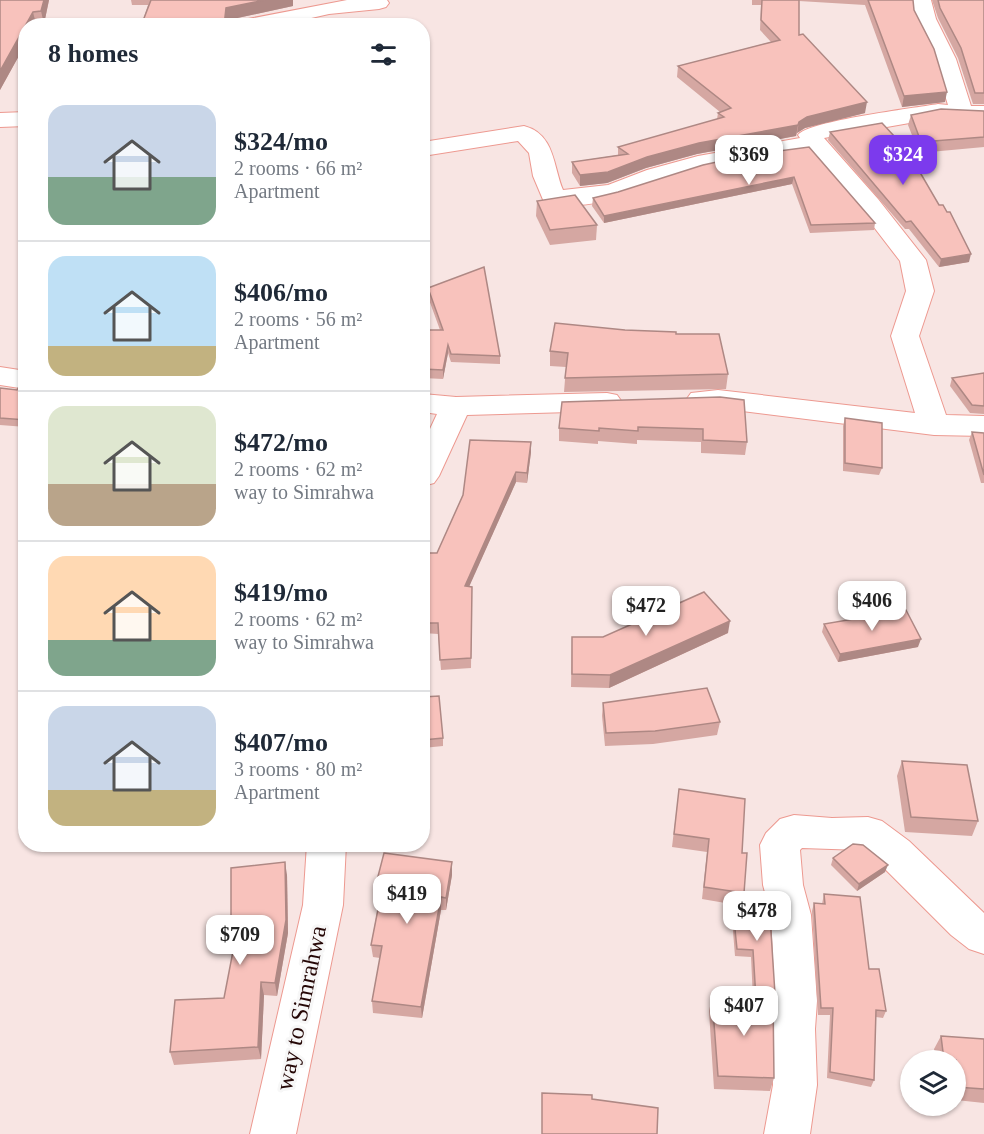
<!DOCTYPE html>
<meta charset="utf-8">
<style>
body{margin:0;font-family:Georgia,serif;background:#f6f6f7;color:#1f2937;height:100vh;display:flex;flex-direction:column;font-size:22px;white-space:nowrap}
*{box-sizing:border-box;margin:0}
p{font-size:20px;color:#747a83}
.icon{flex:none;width:33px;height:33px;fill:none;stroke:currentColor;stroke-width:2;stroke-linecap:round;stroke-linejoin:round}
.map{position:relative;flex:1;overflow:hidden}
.panel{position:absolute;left:18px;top:18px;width:412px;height:834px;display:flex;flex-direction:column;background:#fff;border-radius:24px;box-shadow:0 2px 4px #0004}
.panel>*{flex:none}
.buttons{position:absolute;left:900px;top:1050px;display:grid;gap:12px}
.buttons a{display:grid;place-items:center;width:66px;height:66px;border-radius:50%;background:#fff;box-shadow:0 2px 4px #0004;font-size:30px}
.price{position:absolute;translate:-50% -51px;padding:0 14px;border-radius:12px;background:#fff;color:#222;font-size:20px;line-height:39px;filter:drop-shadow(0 2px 3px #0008)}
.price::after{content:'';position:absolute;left:50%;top:36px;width:18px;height:14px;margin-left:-9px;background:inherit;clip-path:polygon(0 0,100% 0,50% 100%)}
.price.current{background:#7c3aed;color:#fff}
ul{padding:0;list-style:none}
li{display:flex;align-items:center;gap:18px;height:150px;padding:0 30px}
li+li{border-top:2px solid #e0e1e3}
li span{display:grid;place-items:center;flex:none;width:168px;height:120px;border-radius:18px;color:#555}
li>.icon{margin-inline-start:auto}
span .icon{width:72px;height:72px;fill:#fffc;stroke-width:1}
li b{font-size:26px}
h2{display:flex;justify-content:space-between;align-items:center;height:72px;padding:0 30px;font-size:26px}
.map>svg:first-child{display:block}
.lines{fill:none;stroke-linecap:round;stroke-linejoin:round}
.minor-casing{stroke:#ed9990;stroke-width:2}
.minor{fill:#fff;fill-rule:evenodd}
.wall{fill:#d5a7a2}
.shaded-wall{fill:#ae8884}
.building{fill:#f8c2bc;stroke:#ae8884;stroke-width:1.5}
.labels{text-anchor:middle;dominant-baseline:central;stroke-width:6;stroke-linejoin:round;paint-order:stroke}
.near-street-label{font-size:24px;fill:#250706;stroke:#f7f7f7}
</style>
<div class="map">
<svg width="984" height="1134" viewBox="0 0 984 1134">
<rect width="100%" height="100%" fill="#f8e5e3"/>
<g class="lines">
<g class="minor-casing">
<g id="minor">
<polygon points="347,0 387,0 389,3 386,7 379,9 329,14 276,26 233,26 235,21 243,20"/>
<path d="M911 0H931L936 19 956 59 971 106H984V120L938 118 824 138 878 199 926 260 934 291 919 336 946 415 984 416V436L934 435 718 408 701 409 691 407 686 400 691 393 718 390 915 413 891 336 906 291 900 261 860 209 809 152C768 156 727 163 687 174 640 187 594 215 544 202L533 176 529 153 518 141 423 156V142L524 126C555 134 553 166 563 190L608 185 647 170 698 156 800 138 798 135C808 121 915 108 938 104L948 105 934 59 914 19Z"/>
<polygon points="26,112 26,126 0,127 0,113"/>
<polygon points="0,367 26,371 26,389 0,385"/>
<polygon points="607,393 617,395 622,402 617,409 607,411 467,415 439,476 434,483 423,486 423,444 437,414 423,412 423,394 456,397"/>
<polygon points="794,815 832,818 868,817 882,821 909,841 984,913 984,954 969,949 951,935 881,865 861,850 802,848 800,850 803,885 811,915 817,1001 815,1029 817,1085 810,1134 764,1134 773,1085 771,1029 775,1001 771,915 763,885 760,845 766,833 780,819"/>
<polygon points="307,844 346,844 343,905 296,1134 250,1134 303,905"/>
</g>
</g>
<use href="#minor" class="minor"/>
</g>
<g class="wall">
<polygon points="0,0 49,0 44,24 26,26 26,43 0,90"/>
<polygon points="131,0 293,0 293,6 228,20 227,26 141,26 148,5 132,5"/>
<polygon points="752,0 913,0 914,10 945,102 902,107 865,5 799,1 799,35 865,113 805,128 797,133 796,136 697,154 646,168 607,183 580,186 572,173 572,162 618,155 618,147 717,119 718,113 720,112 677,77 678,66 771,42 760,30 761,5 752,5"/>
<polygon points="932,0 984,0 984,104 973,104 958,58 938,18"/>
<polygon points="984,111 984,147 919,153 908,125 911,115"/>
<polygon points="830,132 969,262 939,267 909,229 905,229 828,140"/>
<polygon points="809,147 875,223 874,230 810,233 792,184 604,223 592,206 593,198"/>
<polygon points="537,201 597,225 596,240 550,245 536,216"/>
<polygon points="428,288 500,356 500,364 451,362 448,353 443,379 423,378 423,330 440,330 428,297"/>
<polygon points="625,330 676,334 728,374 726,389 564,392 566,367 550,366 550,351"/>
<polygon points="984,373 984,414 970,413 950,386 952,378"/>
<polygon points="26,379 26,427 0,425 0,388 17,390 25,383"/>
<polygon points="720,397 747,442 745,455 701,453 701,442 637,440 637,444 598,441 598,444 559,441 559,428"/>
<polygon points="845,418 882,468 879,475 843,471 843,426"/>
<polygon points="972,432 984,433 984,483 981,483 969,440"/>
<polygon points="531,442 531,452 527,483 516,482 469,586 472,597 471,668 441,670 438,634 423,633 423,580 424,580 437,553"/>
<polygon points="824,624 918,647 838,662 822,632"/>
<polygon points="728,633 609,688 571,687 572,637 603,637"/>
<polygon points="423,697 443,738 443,746 423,748"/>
<polygon points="603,703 720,722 717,735 653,744 605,746 602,716"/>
<polygon points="902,761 978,821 972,836 905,832 897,776"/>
<polygon points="679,789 742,853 744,893 743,900 773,1007 774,1078 770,1091 714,1089 709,1011 712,997 753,999 751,957 735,956 731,907 731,904 702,899 707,852 672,847"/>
<polygon points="833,858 885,872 857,891 831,865"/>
<polygon points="452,862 452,875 446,910 441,910 422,1018 373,1013 372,1001 380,958 373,957 371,945 379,901 377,901 375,888"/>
<polygon points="287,875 288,933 277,996 264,995 261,1059 174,1065 170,1052 224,998 237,934 235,934 231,921"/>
<polygon points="824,894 869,969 886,1011 883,1018 876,1017 874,1080 871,1087 827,1078 830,1015 818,1015 812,911 814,903 822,904"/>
<polygon points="941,1036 984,1039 984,1103 956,1100 956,1060 936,1060 934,1049"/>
</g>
<g class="shaded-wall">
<polygon points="44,0 49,0 44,24 41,11"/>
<polygon points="265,0 293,0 293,6 228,20 227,26 224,26 226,8"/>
<polygon points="33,12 36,24 35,26 26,26 26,43 0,90 0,71"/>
<polygon points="947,92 945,102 902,107 904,96"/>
<polygon points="867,102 865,113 805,128 797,133 799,122 807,117"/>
<polygon points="798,125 796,136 697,154 646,168 607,183 580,186 580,175 699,143"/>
<polygon points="794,177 792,184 604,223 604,216"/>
<polygon points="971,254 969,262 939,267 941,259"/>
<polygon points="448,345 448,353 443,379 443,370"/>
<polygon points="531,442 531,452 527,483 527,473"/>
<polygon points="516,472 516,482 465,596 465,586"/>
<polygon points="730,621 728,633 609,688 610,675"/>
<polygon points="921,639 918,647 838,662 840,654"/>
<polygon points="285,862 287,875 288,933 277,996 275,983"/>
<polygon points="452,862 452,875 446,910 446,898"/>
<polygon points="888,865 885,872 857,891 859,884"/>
<polygon points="441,897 441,910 422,1018 421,1007"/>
<polygon points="261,982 264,995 261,1059 258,1047"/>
</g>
<g class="building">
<polygon points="0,0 44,0 41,11 33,12 0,71"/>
<polygon points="151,0 265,0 226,8 224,26 141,26"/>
<polygon points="762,0 799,0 799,35 803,34 867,102 807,117 799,122 798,125 699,143 647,157 608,172 580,175 572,162 628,154 618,147 724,117 718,113 731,108 678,66 780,40 761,20"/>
<polygon points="868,0 913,0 914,10 934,49 947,92 904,96"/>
<polygon points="938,0 984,0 984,93 975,93 961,48 940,8"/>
<polygon points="941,109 984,111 984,137 921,142 911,115"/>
<polygon points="882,123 907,150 939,205 943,205 947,212 950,212 971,254 941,259 911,221 906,222 830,132"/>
<polygon points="809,147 875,223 811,225 794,177 604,216 593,198 618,192 703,165 749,155"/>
<polygon points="575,195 597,225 550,230 537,201"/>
<polygon points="484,267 500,356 451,354 448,345 443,370 423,369 423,330 443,330 428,288"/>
<polygon points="555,323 625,330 676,332 676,334 719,334 728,374 565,378 568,353 550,351"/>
<polygon points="984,373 984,406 972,405 952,378"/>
<polygon points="26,379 26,420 0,418 0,388 17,390 21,383 25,383"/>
<polygon points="720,397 744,400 747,442 703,440 703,429 638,427 638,431 599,428 599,431 559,428 562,402"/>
<polygon points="845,418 882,423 882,468 845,463"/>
<polygon points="972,432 984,433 984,475"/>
<polygon points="470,440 531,442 527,473 516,472 465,586 472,587 471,658 440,660 438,623 423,623 423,580 424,580 428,553 437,553 463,495"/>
<polygon points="704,592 730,621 610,675 572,674 572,637 603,637"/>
<polygon points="906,610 921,639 840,654 824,624"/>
<polygon points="707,688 720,722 655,731 606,733 603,703"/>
<polygon points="439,696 443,738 423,740 423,697"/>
<polygon points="902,761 967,765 978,821 911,817"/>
<polygon points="679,789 745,799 742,853 747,853 744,893 704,887 709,839 674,834"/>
<polygon points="853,844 863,845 888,865 859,884 833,858"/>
<polygon points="384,853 452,862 446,898 441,897 421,1007 372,1001 382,946 371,945 382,889 375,888"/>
<polygon points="285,862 286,920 275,983 261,982 258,1047 170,1052 175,1000 224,998 239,920 231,921 231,868"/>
<polygon points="824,894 860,897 869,969 879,969 886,1011 876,1010 874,1080 830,1072 833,1008 821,1008 814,903 825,904"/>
<polygon points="732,900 769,901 775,994 773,1005 773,999 756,999 753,950 737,949"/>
<polygon points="712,997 773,999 774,1078 718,1076"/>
<polygon points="941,1036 984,1039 984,1089 956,1087 956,1060 944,1060"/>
<polygon points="542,1093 592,1095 592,1099 658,1108 657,1134 542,1134"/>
</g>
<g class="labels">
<g class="near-street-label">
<text transform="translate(301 1008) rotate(-78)">way to Simrahwa</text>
</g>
</g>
</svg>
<div class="buttons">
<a><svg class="icon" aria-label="layers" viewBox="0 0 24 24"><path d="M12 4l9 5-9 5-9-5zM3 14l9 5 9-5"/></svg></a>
</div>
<b class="price" style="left:749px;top:186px">$369</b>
<b class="price current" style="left:903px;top:186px">$324</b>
<b class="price" style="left:872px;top:632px">$406</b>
<b class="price" style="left:646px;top:637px">$472</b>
<b class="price" style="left:407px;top:925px">$419</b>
<b class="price" style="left:757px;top:942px">$478</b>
<b class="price" style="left:240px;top:966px">$709</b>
<b class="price" style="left:744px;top:1037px">$407</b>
<section class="panel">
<h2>8 homes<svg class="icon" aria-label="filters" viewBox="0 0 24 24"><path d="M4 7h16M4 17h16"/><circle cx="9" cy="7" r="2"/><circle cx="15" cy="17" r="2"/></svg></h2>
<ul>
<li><span style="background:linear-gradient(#c9d6e8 60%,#7fa58c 0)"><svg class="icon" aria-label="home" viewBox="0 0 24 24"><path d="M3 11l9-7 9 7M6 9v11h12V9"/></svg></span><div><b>$324/mo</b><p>2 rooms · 66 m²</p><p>Apartment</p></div></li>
<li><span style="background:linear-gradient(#bfe0f5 75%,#c2b280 0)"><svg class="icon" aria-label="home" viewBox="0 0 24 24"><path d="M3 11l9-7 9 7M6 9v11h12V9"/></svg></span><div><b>$406/mo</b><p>2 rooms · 56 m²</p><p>Apartment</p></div></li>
<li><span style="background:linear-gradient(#dfe7d0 65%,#b9a48a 0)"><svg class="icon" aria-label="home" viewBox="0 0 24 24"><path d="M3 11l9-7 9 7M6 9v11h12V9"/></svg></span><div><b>$472/mo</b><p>2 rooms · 62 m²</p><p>way to Simrahwa</p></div></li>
<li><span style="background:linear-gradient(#ffd9b3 70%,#7fa58c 0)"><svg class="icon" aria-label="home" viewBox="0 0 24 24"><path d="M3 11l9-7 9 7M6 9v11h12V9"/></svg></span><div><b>$419/mo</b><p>2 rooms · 62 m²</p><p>way to Simrahwa</p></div></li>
<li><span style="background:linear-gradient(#c9d6e8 70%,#c2b280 0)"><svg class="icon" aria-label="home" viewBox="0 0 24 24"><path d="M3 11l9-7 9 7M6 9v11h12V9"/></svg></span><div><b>$407/mo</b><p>3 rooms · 80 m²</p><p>Apartment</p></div></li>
</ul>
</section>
</div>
